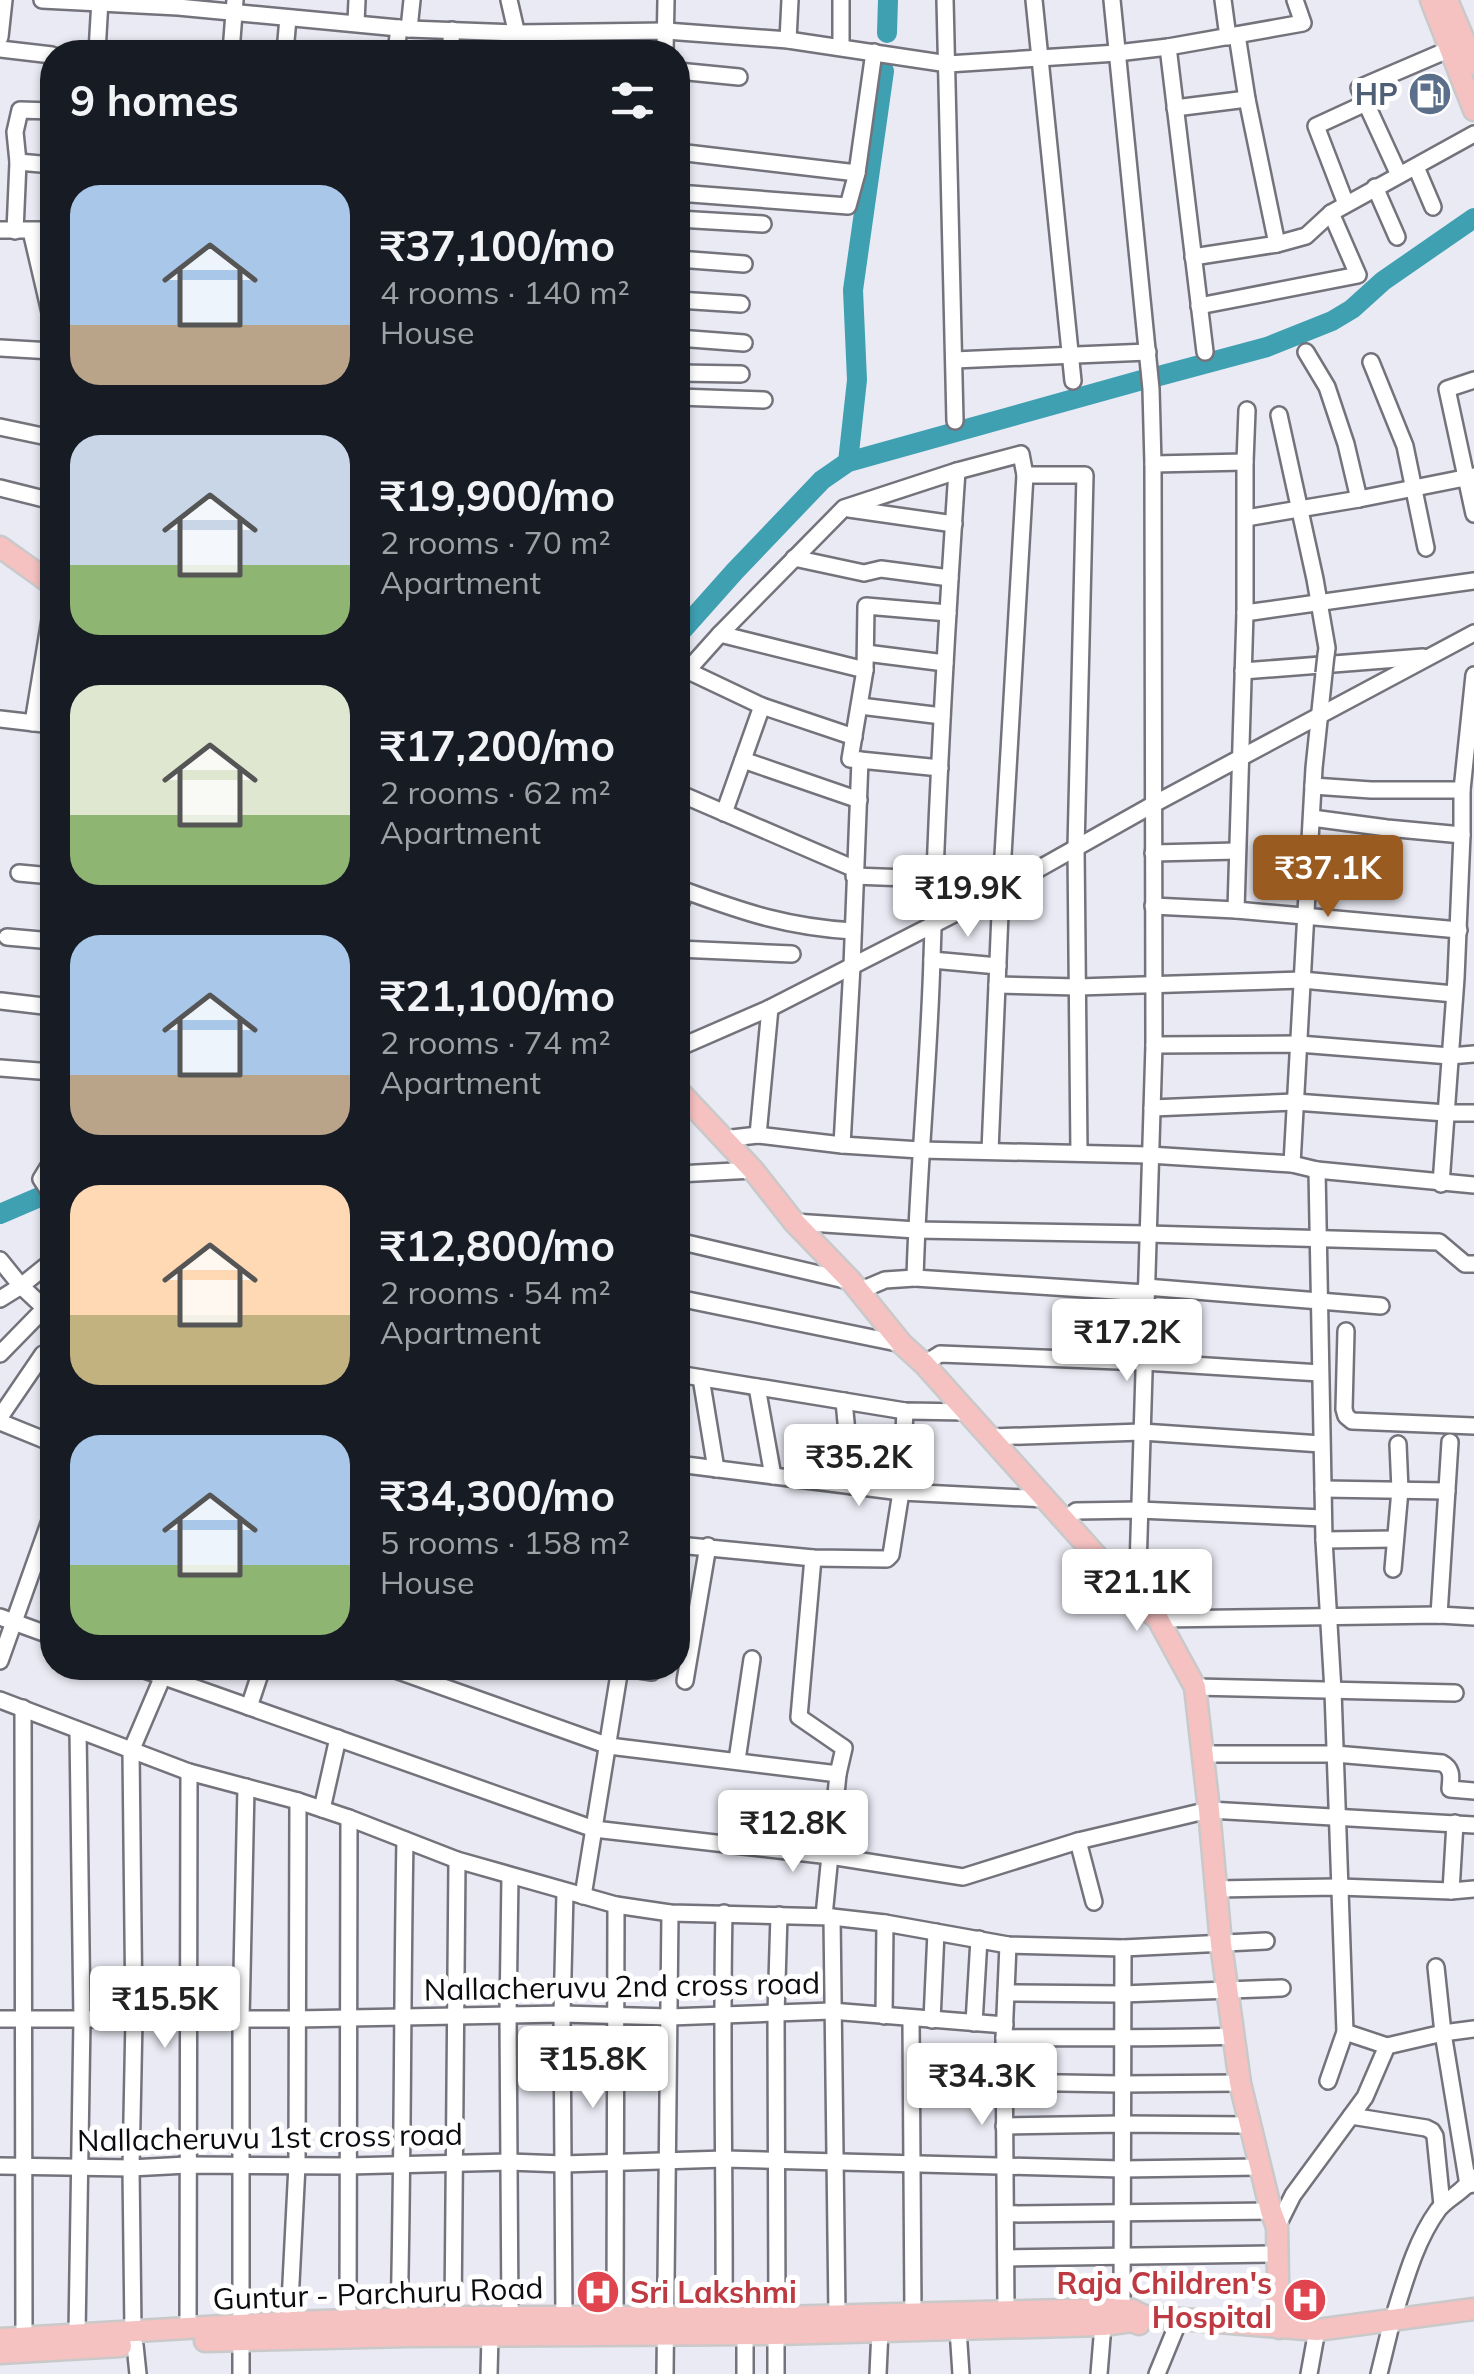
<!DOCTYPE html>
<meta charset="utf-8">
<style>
body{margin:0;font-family:Mulish,sans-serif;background:#20242c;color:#f1f3f6;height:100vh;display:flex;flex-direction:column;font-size:38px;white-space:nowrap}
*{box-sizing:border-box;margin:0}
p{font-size:32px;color:#9ea1a6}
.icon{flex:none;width:55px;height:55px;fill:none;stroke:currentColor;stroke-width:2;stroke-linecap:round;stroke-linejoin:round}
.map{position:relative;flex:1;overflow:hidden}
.sheet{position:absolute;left:40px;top:40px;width:650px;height:1640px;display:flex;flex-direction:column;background:#171b24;border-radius:40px;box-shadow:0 2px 8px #0004}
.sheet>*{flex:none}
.price{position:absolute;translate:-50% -85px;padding:0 22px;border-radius:10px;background:#fff;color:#222;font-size:32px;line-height:65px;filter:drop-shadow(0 2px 5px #0008)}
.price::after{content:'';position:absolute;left:50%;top:60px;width:30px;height:22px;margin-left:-15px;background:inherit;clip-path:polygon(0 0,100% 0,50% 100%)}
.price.selected{background:#995b20;color:#fff}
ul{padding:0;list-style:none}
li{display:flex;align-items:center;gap:30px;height:250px;padding:0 30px}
li span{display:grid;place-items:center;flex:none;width:280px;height:200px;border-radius:30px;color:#555}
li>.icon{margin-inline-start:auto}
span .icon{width:120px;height:120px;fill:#fffc;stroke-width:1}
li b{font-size:42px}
h2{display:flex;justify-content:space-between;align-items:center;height:120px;padding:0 30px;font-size:42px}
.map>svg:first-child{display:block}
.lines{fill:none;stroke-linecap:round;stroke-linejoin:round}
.river{stroke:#3fa0b2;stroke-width:20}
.minor-casing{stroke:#74737c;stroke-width:20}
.major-casing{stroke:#cac9ca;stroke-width:25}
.minor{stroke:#fff;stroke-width:15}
.major{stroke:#f5c1c1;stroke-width:20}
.minor-bridge-casing{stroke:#74737c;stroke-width:20;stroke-linecap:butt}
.minor-bridge{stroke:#fff;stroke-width:15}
.labels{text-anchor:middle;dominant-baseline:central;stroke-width:10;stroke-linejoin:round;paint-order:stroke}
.service-label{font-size:30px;font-weight:bold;fill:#4e5e75;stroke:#fff;text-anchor:end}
.street-label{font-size:30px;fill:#0c0b0f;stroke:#fff}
.health-label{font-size:30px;font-weight:bold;fill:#be3a42;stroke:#fff;text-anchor:end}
</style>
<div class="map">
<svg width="1474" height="2374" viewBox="0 0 1474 2374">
<rect width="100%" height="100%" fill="#eaeaf4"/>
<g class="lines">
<g class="river">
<polyline points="887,33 888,0"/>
<polyline points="1159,376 1267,347 1332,321 1352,309 1383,281 1474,218"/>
<polyline points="848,462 857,380 853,290 884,71"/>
<polyline points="678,635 735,571 822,480 848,462 1142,380"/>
<polyline points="0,1214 42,1196"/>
</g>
<g class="minor-casing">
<g id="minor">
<polyline points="42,0 178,7 409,29 517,33 666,31 788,40 948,64 1117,53 1168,47 1303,23 1295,0"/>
<polyline points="509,0 521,52"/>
<polyline points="945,0 955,421"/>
<polyline points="1034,0 1073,381"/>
<polyline points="1112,0 1151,389 1153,464 1154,1045 1137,1601"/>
<polyline points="1223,0 1228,37"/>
<polyline points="356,22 357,0"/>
<polyline points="409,29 412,0"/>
<polyline points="1237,35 1247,99 1277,244"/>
<polyline points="0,37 4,0"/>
<polyline points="788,40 790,0"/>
<polyline points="841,47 841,0"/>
<polyline points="1168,47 1205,352"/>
<polyline points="0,49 52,55"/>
<polyline points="97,52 100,0"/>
<polyline points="231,52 235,0"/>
<polyline points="285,52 288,18"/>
<polyline points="396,52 399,28"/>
<polyline points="450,52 452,30"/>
<polyline points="665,52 666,0"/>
<polyline points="678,71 739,77"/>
<polyline points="1175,108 1247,99"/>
<polyline points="678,152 857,173"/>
<polyline points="18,162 52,165"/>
<polyline points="1416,167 1433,207"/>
<polyline points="1399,175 1359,88 1450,49"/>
<polyline points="1375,187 1397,237"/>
<polyline points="678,193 848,206 857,173 874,52"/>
<polyline points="1346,204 1316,126 1366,103"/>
<polyline points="678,219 763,224"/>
<polyline points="0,230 52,230"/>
<polyline points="15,231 18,162 15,132 20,110 52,111"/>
<polyline points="31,231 52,321"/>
<polyline points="1193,257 1277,244 1306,236 1331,213 1474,134"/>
<polyline points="678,259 744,264"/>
<polyline points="678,300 741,304"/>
<polyline points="1199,306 1358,275 1331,213"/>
<polyline points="678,338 744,343"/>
<polyline points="0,348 52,351"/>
<polyline points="1306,352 1327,387 1346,444 1359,499"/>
<polyline points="954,360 1148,352"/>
<polyline points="1371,362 1405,446 1426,548"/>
<polyline points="678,373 741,374"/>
<polyline points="1474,380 1447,389 1474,514"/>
<polyline points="678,397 764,400"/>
<polyline points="1279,415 1315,579 1327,648 1326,655"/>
<polyline points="0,427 52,438"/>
<polyline points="1153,464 1245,462"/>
<path d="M957 471C946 633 937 796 932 958 929 1065 918 1171 915 1278L1145 1293"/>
<polyline points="1025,475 1085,475 1076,848 1079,1153"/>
<polyline points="0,488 52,501"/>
<polyline points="849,509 954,524"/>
<polyline points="1246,518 1359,499 1474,476"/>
<polyline points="794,558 864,573 881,569 950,578"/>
<polyline points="1245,613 1474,581"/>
<polyline points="720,634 865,670"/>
<polyline points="866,653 945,663"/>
<polyline points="686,670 762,706 854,737"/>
<polyline points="1243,671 1423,657"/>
<polyline points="678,681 720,634 844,508 957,471 1021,454 1025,475 1001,890 990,1151"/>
<polyline points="860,706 942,716"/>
<polyline points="0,719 52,725"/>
<polyline points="33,723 52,607"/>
<polyline points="743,760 859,800"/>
<polyline points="860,760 850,759 865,670 866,606 948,613"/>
<polyline points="1313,786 1371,790 1462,790"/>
<polyline points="678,810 683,795 855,869"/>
<polyline points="724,813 762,706"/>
<polyline points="1312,818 1387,828 1462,835"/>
<polyline points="1153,853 1237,851"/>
<polyline points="1309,866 1372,871"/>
<polyline points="19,873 52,876"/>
<polyline points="854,876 934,879"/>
<polyline points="1153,906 1236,910 1459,930"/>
<path d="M678 910 686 891C746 913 788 927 853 931"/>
<polyline points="1236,910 1245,613 1245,462 1247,410"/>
<polyline points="7,937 52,941"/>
<polyline points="678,949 792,954"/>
<polyline points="932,960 998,966"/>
<polyline points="997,985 1078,987 1302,980 1454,994"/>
<polyline points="1,1001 52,1007"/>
<polyline points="1154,1045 1299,1044 1450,1056 1474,1054"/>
<polyline points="678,1048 770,1008 1001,890 1154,804 1474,633"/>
<polyline points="0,1068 52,1072"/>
<polyline points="1152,1108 1295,1102 1446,1113 1474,1113"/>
<polyline points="758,1135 770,1008"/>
<polyline points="723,1139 758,1135 842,1145 920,1150 1149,1155 1292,1164 1317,1170 1474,1185"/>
<polyline points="842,1145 852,966 860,760 940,768"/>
<polyline points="52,1161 41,1179 52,1196"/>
<polyline points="1292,1164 1314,768 1324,673"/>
<polyline points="1317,1170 1324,1540 1333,1691 1345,2032 1328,2081"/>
<polyline points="678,1174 753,1170"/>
<polyline points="1441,1184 1456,978 1462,835 1462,790 1474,675"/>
<polyline points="794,1222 916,1230 1147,1234 1439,1242 1465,1264 1474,1264"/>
<polyline points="678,1241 849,1281"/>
<polyline points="0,1260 21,1286 52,1315"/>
<polyline points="1146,1287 1381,1306"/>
<polyline points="859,1291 885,1280 915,1278"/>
<polyline points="678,1298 902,1344"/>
<polyline points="0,1299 21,1286 52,1261"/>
<polyline points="1346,1331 1344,1409 1346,1416 1352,1421 1474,1426"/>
<polyline points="0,1354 44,1309"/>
<polyline points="924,1364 940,1354 1144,1362 1320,1373"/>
<polyline points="678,1374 905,1411 968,1412"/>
<polyline points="701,1378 716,1469"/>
<polyline points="757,1387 773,1476"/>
<polyline points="844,1401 852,1486"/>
<polyline points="0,1417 43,1354 52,1358"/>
<polyline points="0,1422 52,1443"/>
<polyline points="991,1437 1142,1432 1321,1444"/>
<polyline points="678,1464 901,1492 1046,1499"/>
<polyline points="1323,1489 1447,1491"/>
<polyline points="1065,1520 1076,1511 1139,1510 1323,1518"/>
<polyline points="1324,1540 1395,1539"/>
<polyline points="678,1545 813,1558 887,1559 891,1555 901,1492 905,1411"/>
<polyline points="813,1558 799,1717 844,1748 838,1774"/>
<polyline points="1393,1569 1400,1490 1398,1444"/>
<polyline points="1439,1615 1450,1442"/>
<polyline points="0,1617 52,1636"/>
<polyline points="1158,1619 1439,1615 1474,1617"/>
<polyline points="0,1661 52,1515"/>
<polyline points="139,1668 594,1829 830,1856 963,1877 1078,1841 1209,1810 1474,1825"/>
<polyline points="390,1668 609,1746 838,1774 824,1916"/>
<polyline points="626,1668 652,1672"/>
<polyline points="685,1681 708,1546"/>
<polyline points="1195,1687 1455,1693"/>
<polyline points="0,1700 189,1772 298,1801 349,1818 457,1860 616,1905 670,1913 832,1917 885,1923 1008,1945 1123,1948 1266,1941"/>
<polyline points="249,1707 262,1668"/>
<polyline points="23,1708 24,2338"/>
<path d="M1202 1754H1335L1442 1763C1453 1769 1451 1777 1450 1789L1474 1791"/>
<polyline points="737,1760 752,1659"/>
<polyline points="322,1809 338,1738"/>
<polyline points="1078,1841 1094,1902"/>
<polyline points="1216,1889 1339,1887 1451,1891 1474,1889"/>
<polyline points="1451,1891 1455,1823"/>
<polyline points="583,1896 620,1668"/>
<polyline points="832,1917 837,2315"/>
<polyline points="1436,1967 1443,2033 1468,2185 1474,2184"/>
<polyline points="1006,1993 1122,1994 1282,1988"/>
<polyline points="884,2016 885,1923"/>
<polyline points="0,2019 296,2019 562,2014 670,2017 831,2011 1005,2025"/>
<polyline points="911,2019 913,2315"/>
<polyline points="932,2020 936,1932"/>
<polyline points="974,2023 979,1939"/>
<polyline points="1345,2032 1387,2046"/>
<path d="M1004 2038C1081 2037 1158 2039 1234 2036"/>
<polyline points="1005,2082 1121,2084 1240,2083"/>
<polyline points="1351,2116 1426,2128 1432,2131 1435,2136 1442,2205"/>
<polyline points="1004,2126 1122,2124 1250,2125"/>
<polyline points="0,2166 131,2168 187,2165 348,2166 509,2162 563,2164 725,2159 1122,2169 1259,2167"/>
<polyline points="1006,2214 1271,2211"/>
<polyline points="1277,2227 1293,2195 1365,2097 1387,2046 1443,2033 1474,2029"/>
<polyline points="1006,2258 1278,2254"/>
<polyline points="1122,2310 1123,1948"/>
<polyline points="1006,2312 1004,2038 1008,1945"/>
<polyline points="453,2317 457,1860"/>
<polyline points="615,2317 616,1905"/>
<polyline points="777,2317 776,2014 779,1915"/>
<polyline points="510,2318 508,2015 510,1876"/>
<polyline points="564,2318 562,2014 565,1892"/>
<path d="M724 2318C725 2183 721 2048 724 1913"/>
<path d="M1393 2319C1405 2281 1415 2242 1438 2210 1448 2197 1465 2192 1472 2177"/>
<path d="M399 2320C403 2160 402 2000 405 1840"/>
<polyline points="289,2322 297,2165 298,1801"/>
<polyline points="348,2322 349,1818"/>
<polyline points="188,2329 189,1772"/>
<polyline points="958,2329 961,2374"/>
<polyline points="133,2331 131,2168 134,2019 131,1751 163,1676"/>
<polyline points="77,2334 82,2019 78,1730"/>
<polyline points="135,2345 138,2374"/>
<polyline points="241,2374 241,2019 246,1787"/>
<polyline points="489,2374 490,2336"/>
<polyline points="665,2374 670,1913"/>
<polyline points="745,2374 745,2333"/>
<polyline points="776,2374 776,2334"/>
<polyline points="878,2374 880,2330"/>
<polyline points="1099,2374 1103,2325"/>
<polyline points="1157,2374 1180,2318"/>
<polyline points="1309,2374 1317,2330"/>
<polyline points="1379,2374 1390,2329"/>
</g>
</g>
<g class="major-casing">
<g id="major">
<polyline points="1431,0 1474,110"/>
<polyline points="1447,0 1474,64"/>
<polyline points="0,547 52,584"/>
<polyline points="678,1090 753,1170 794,1222 851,1281 902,1344 924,1364 1137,1601 1158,1619 1195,1687 1209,1810 1221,1944 1240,2083 1271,2211 1277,2227 1279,2328"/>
<polyline points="0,2339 289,2322 453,2317 777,2317 1104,2309 1132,2310 1144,2316 1317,2330 1474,2309"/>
<polyline points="205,2341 407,2336 776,2334 1103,2325 1132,2321 1139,2324"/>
<polyline points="0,2353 121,2346"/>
</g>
</g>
<use href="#minor" class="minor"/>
<use href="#major" class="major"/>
<g class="minor-bridge-casing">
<polyline id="minor-bridge" points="1324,673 1326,655"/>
</g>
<use href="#minor-bridge" class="minor-bridge"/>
</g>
<defs>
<g id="fuel-disc" transform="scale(2.25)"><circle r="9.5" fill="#5c6f8a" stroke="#fff"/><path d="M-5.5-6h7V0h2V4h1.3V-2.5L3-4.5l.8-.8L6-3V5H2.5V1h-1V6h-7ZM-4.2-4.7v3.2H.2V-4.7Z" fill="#fff"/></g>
<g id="hospital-disc" transform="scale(2.25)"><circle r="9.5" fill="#e0444e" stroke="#fff"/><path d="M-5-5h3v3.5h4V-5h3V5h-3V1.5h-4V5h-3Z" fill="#fff"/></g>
</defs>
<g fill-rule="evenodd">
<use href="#fuel-disc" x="1430" y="94"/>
<use href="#hospital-disc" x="598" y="2292"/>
<use href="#hospital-disc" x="1305" y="2300"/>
</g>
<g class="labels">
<g class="service-label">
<text x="1398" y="94">HP</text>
</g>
<g class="street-label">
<text transform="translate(622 1986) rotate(-1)">Nallacheruvu 2nd cross road</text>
<text transform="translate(270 2137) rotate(-1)">Nallacheruvu 1st cross road</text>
<text transform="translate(378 2293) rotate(-2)">Guntur - Parchuru Road</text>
</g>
<g class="health-label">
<text x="1272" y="2283">Raja Children's<tspan x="1272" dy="34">Hospital</tspan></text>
<text x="630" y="2292" text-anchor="start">Sri Lakshmi</text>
</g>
</g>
</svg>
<b class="price selected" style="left:1328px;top:920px">₹37.1K</b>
<b class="price" style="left:968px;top:940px">₹19.9K</b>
<b class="price" style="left:1127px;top:1384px">₹17.2K</b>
<b class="price" style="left:859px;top:1509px">₹35.2K</b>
<b class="price" style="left:1137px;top:1634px">₹21.1K</b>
<b class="price" style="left:793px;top:1875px">₹12.8K</b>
<b class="price" style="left:165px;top:2051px">₹15.5K</b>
<b class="price" style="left:593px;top:2111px">₹15.8K</b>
<b class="price" style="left:982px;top:2128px">₹34.3K</b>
<section class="sheet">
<h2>9 homes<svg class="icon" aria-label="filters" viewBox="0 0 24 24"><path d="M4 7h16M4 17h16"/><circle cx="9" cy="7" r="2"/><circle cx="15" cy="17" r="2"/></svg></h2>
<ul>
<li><span style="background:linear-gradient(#a9c7e8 70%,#b9a48a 0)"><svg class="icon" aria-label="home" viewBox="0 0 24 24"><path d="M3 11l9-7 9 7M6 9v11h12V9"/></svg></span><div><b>₹37,100/mo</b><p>4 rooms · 140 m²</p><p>House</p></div></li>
<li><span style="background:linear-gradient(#c9d6e8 65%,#8fb573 0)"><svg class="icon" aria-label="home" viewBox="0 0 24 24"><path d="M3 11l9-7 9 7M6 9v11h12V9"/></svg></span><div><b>₹19,900/mo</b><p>2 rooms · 70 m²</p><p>Apartment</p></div></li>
<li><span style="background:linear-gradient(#dfe7d0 65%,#8fb573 0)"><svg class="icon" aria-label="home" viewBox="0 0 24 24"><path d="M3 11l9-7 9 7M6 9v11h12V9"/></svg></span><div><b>₹17,200/mo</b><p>2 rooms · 62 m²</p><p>Apartment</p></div></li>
<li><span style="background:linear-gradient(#a9c7e8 70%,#b9a48a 0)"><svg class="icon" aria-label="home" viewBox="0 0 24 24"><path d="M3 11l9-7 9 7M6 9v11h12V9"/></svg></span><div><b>₹21,100/mo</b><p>2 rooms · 74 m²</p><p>Apartment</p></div></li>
<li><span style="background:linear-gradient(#ffd9b3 65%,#c2b280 0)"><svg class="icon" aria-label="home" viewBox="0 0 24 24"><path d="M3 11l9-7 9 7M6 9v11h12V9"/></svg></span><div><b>₹12,800/mo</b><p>2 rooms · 54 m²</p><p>Apartment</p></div></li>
<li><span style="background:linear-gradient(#a9c7e8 65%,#8fb573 0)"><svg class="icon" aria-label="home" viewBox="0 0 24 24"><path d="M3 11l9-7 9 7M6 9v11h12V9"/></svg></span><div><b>₹34,300/mo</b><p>5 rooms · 158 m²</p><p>House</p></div></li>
</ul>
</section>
</div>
